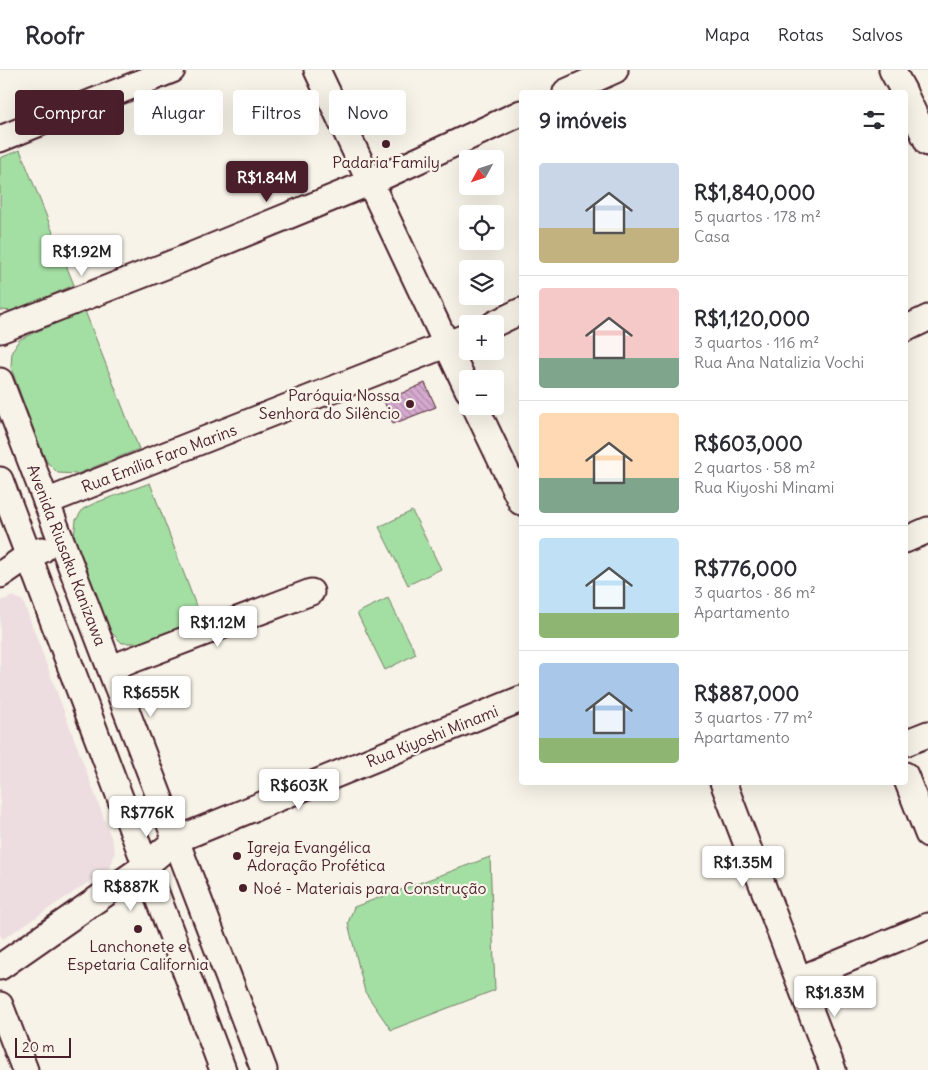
<!DOCTYPE html>
<html lang="pt">
<meta charset="utf-8">
<style>
body{margin:0;font-family:Delius,sans-serif;background:#f2f2f3;color:#2b2b33;height:100vh;display:flex;flex-direction:column;font-size:19px;white-space:nowrap}
*{box-sizing:border-box;margin:0}
p{font-size:16px;color:#7c7c81}
.icon{flex:none;width:28px;height:28px;fill:none;stroke:currentColor;stroke-width:2;stroke-linecap:round;stroke-linejoin:round}
.map{position:relative;flex:1;overflow:hidden}
.side{position:absolute;left:519px;top:20px;width:389px;height:695px;display:flex;flex-direction:column;background:#fff;border-radius:5px;box-shadow:0 5px 20px #0002}
.side>*{flex:none}
.top-card{position:absolute;left:15px;top:20px;width:429px;height:45px;display:flex;gap:10px}
.needle{width:32px;rotate:230deg}
.controls{position:absolute;left:459px;top:80px;display:grid;gap:10px}
.controls a{display:grid;place-items:center;width:45px;height:45px;border-radius:5px;background:#fff;box-shadow:0 5px 20px #0002;font-size:25px}
.scale{position:absolute;left:15px;bottom:12px;width:56px;box-sizing:border-box;padding-left:5px;border:2px solid #4a1f2b;border-top:0;font-size:14px;line-height:18px;white-space:nowrap;color:#4a1f2b;-webkit-text-stroke:4px #f7f3e8;paint-order:stroke}
.price{position:absolute;translate:-50% -42px;padding:0 11px;border-radius:5px;background:#fff;color:#222;font-size:16px;line-height:32px;filter:drop-shadow(0 1px 2px #0008)}
.price::after{content:'';position:absolute;left:50%;top:30px;width:15px;height:11px;margin-left:-8px;background:inherit;clip-path:polygon(0 0,100% 0,50% 100%)}
.price.selected{background:#4a1f2b;color:#fff}
ul{padding:0;list-style:none}
li{display:flex;align-items:center;gap:15px;height:125px;padding:0 20px}
li+li{border-top:1px solid #e1e1e2}
li span{display:grid;place-items:center;flex:none;width:140px;height:100px;border-radius:5px;color:#555}
li>.icon{margin-inline-start:auto}
span .icon{width:60px;height:60px;fill:#fffc;stroke-width:1}
li b{font-size:21px}
h2{display:flex;justify-content:space-between;align-items:center;height:60px;padding:0 20px;font-size:21px}
.tag{padding:0 18px;border-radius:5px;background:#fff;box-shadow:0 5px 20px #0002;font-size:18px;line-height:45px}
.tag.selected{background:#4a1f2b;color:#fff}
header{display:flex;align-items:center;gap:30px;box-sizing:border-box;height:70px;padding:0 25px;background:#fff;border-bottom:1px solid #e1e1e2}
header strong{font-size:24px}
nav{display:flex;gap:28px;margin-inline-start:auto;font-size:18px}
.map>svg:first-child{display:block}
.built{fill:#eddde0}
.grass{fill:#a3dea3;stroke:#767e67}
.building{fill:url(#building-back-hatch);stroke:#4a1f2b}
.lines{fill:none;stroke-linecap:round;stroke-linejoin:round}
.minor-casing{stroke:#4a1f2b;stroke-width:29}
.minor{stroke:#f7f3e8;stroke-width:25}
.poi-dot{fill:#4a1f2b;stroke:#f7f3e8;stroke-width:2}
.labels{text-anchor:middle;dominant-baseline:central;stroke-width:4.5;stroke-linejoin:round;paint-order:stroke}
.poi-label{font-size:16px;fill:#4a1f2b;stroke:#f7f3e8}
.street-label{font-size:16px;fill:#4a1f2b;stroke:#f7f3e8}
</style>
<header>
<strong>Roofr</strong>
<nav><a>Mapa</a><a>Rotas</a><a>Salvos</a></nav>
</header>
<div class="map">
<svg width="928" height="1000" viewBox="0 0 928 1000">
<defs>
<pattern id="building-back-hatch" width="6" height="6" patternUnits="userSpaceOnUse" patternTransform="scale(1.25)"><rect width="6" height="6" fill="#d5aacf"/><path d="M-1 5l2 2M0 0l6 6M5-1l2 2" fill="none" stroke="#af8aa8"/></pattern>
</defs>
<rect width="100%" height="100%" fill="#f7f3e8"/>
<filter id="ink" filterUnits="userSpaceOnUse"><feTurbulence type="fractalNoise" baseFrequency=".02" numOctaves="2"/><feDisplacementMap in="SourceGraphic" scale="10" xChannelSelector="R" yChannelSelector="G"/><feConvolveMatrix kernelMatrix="1 2 1 2 8 2 1 2 1" color-interpolation-filters="sRGB"/></filter>
<g filter="url(#ink)">
<polygon class="built" points="13,526 23,531 112,770 115,783 110,798 3,869 0,865 0,531"/>
<g class="grass">
<polygon points="20,80 74,215 14,241 0,240 0,88"/>
<polygon points="85,241 139,379 77,404 58,403 47,392 40,377 11,298 12,281 19,270 31,264"/>
<polygon points="150,413 201,549 141,573 122,573 111,562 104,546 74,467 76,450 83,439 95,433"/>
<polygon points="412,441 441,499 408,515 379,457"/>
<polygon points="388,528 416,584 385,600 357,543"/>
<polygon points="490,787 495,920 391,960 365,922 348,853 354,837"/>
</g>
<polygon class="building" points="425,313 436,337 393,354 384,331"/>
<g class="lines">
<g class="minor-casing">
<g id="minor">
<polyline points="317,0 468,320"/>
<polyline points="892,0 904,22"/>
<polyline points="566,22 615,0"/>
<polyline points="905,25 928,73"/>
<polyline points="0,69 172,0"/>
<polyline points="494,254 521,241"/>
<polyline points="905,259 928,248"/>
<polyline points="0,260 178,191 371,112 521,43"/>
<polyline points="0,311 264,1000"/>
<polyline points="475,336 521,432"/>
<polyline points="0,410 223,1000"/>
<polyline points="46,432 468,266"/>
<polyline points="905,470 928,460"/>
<polyline points="0,505 29,485 42,480"/>
<polyline points="111,598 311,522"/>
<polyline points="905,673 928,664"/>
<polyline points="905,705 928,764"/>
<polyline points="723,712 833,1000"/>
<polyline points="0,897 145,796 176,770 521,629"/>
<polyline points="800,909 928,856"/>
<polyline points="0,935 25,1000"/>
</g>
</g>
<use href="#minor" class="minor"/>
</g>
</g>
<g class="poi-dot">
<circle cx="386" cy="74" r="5"/>
<circle cx="410" cy="334" r="5"/>
<circle cx="237" cy="786" r="5"/>
<circle cx="243" cy="818" r="5"/>
<circle cx="138" cy="859" r="5"/>
</g>
<g class="labels">
<g class="poi-label">
<text x="386" y="92">Padaria Family</text>
<text x="400" y="325" text-anchor="end">Paróquia Nossa<tspan x="400" dy="18">Senhora do Silêncio</tspan></text>
<text x="247" y="777" text-anchor="start">Igreja Evangélica<tspan x="247" dy="18">Adoração Profética</tspan></text>
<text x="253" y="818" text-anchor="start">Noé - Materiais para Construção</text>
<text x="138" y="876">Lanchonete e<tspan x="138" dy="18">Espetaria California</tspan></text>
</g>
<g class="street-label">
<text transform="translate(159 388) rotate(-21)">Rua Emília Faro Marins</text>
<text transform="translate(67 485) rotate(69)">Avenida Riusaku Kanizawa</text>
<text transform="translate(432 666) rotate(-22)">Rua Kiyoshi Minami</text>
</g>
</g>
</svg>
<div class="controls">
<a><svg class="needle" viewBox="-14 -14 28 28"><path d="M0-13l5 13h-10z" fill="#e53935"/><path d="M0 13l5-13h-10z" fill="#7c7c81"/></svg></a>
<a><svg class="icon" aria-label="locate" viewBox="0 0 24 24"><circle cx="12" cy="12" r="6"/><path d="M12 2v4M12 18v4M2 12h4M18 12h4"/></svg></a>
<a><svg class="icon" aria-label="layers" viewBox="0 0 24 24"><path d="M12 4l9 5-9 5-9-5zM3 14l9 5 9-5"/></svg></a>
<a>+</a>
<a>−</a>
</div>
<div class="scale">20 m</div>
<b class="price selected" style="left:267px;top:133px">R$1.84M</b>
<b class="price" style="left:82px;top:207px">R$1.92M</b>
<b class="price" style="left:218px;top:578px">R$1.12M</b>
<b class="price" style="left:151px;top:648px">R$655K</b>
<b class="price" style="left:299px;top:741px">R$603K</b>
<b class="price" style="left:147px;top:768px">R$776K</b>
<b class="price" style="left:743px;top:818px">R$1.35M</b>
<b class="price" style="left:131px;top:842px">R$887K</b>
<b class="price" style="left:835px;top:948px">R$1.83M</b>
<div class="top-card">
<a class="tag selected">Comprar</a>
<a class="tag">Alugar</a>
<a class="tag">Filtros</a>
<a class="tag">Novo</a>
</div>
<section class="side">
<h2>9 imóveis<svg class="icon" aria-label="filters" viewBox="0 0 24 24"><path d="M4 7h16M4 17h16"/><circle cx="9" cy="7" r="2"/><circle cx="15" cy="17" r="2"/></svg></h2>
<ul>
<li><span style="background:linear-gradient(#c9d6e8 65%,#c2b280 0)"><svg class="icon" aria-label="home" viewBox="0 0 24 24"><path d="M3 11l9-7 9 7M6 9v11h12V9"/></svg></span><div><b>R$1,840,000</b><p>5 quartos · 178 m²</p><p>Casa</p></div></li>
<li><span style="background:linear-gradient(#f6c9c9 70%,#7fa58c 0)"><svg class="icon" aria-label="home" viewBox="0 0 24 24"><path d="M3 11l9-7 9 7M6 9v11h12V9"/></svg></span><div><b>R$1,120,000</b><p>3 quartos · 116 m²</p><p>Rua Ana Natalizia Vochi</p></div></li>
<li><span style="background:linear-gradient(#ffd9b3 65%,#7fa58c 0)"><svg class="icon" aria-label="home" viewBox="0 0 24 24"><path d="M3 11l9-7 9 7M6 9v11h12V9"/></svg></span><div><b>R$603,000</b><p>2 quartos · 58 m²</p><p>Rua Kiyoshi Minami</p></div></li>
<li><span style="background:linear-gradient(#bfe0f5 75%,#8fb573 0)"><svg class="icon" aria-label="home" viewBox="0 0 24 24"><path d="M3 11l9-7 9 7M6 9v11h12V9"/></svg></span><div><b>R$776,000</b><p>3 quartos · 86 m²</p><p>Apartamento</p></div></li>
<li><span style="background:linear-gradient(#a9c7e8 75%,#8fb573 0)"><svg class="icon" aria-label="home" viewBox="0 0 24 24"><path d="M3 11l9-7 9 7M6 9v11h12V9"/></svg></span><div><b>R$887,000</b><p>3 quartos · 77 m²</p><p>Apartamento</p></div></li>
</ul>
</section>
</div>
